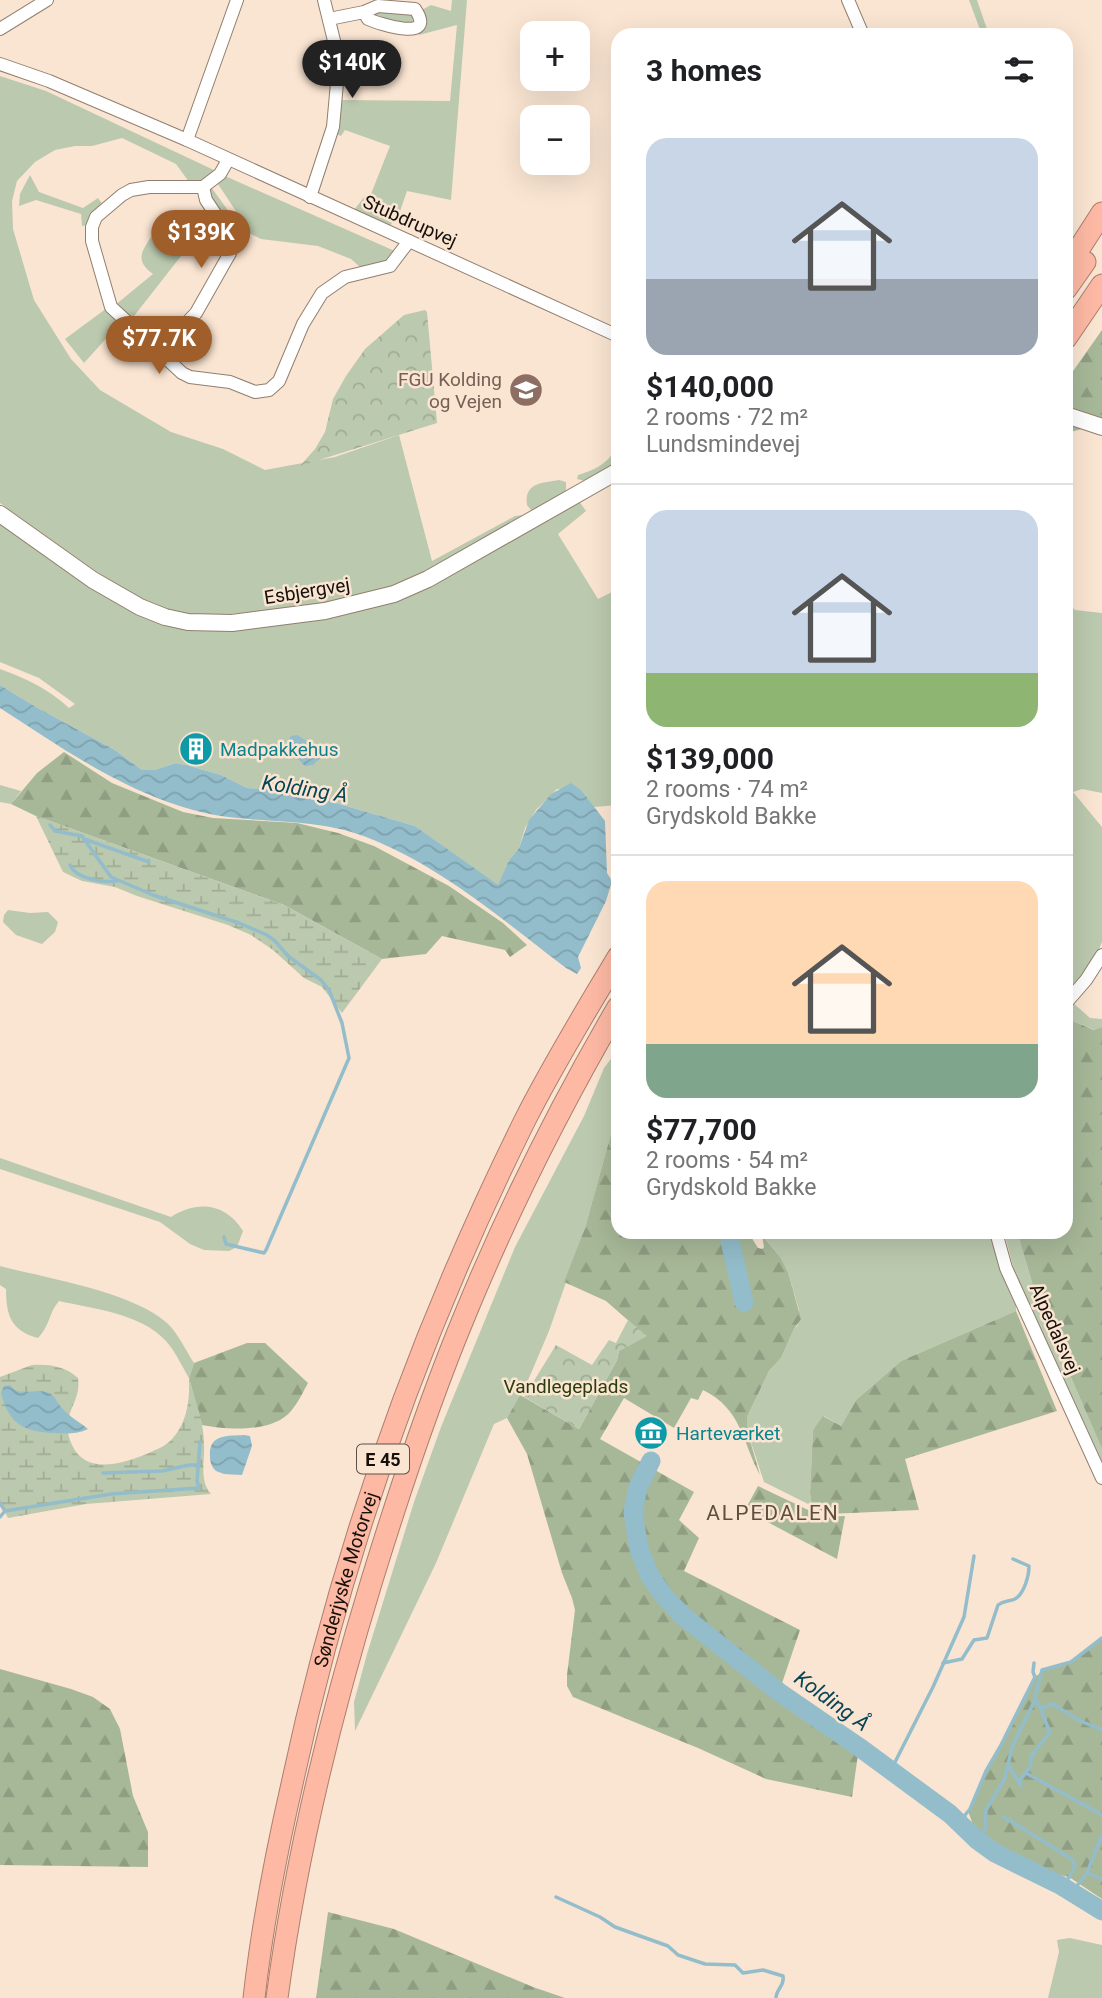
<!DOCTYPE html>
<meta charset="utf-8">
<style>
body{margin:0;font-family:Roboto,sans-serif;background:#f6f6f6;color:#202124;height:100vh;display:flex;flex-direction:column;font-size:26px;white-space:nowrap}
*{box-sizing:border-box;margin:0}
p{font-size:23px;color:#757577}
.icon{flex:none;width:38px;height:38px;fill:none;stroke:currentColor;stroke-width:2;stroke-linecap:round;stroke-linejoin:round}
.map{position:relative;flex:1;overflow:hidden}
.details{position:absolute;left:611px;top:28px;width:462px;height:1211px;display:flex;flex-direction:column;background:#fff;border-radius:21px;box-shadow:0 7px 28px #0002}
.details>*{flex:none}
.fabs{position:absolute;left:520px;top:21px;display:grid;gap:14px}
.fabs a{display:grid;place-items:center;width:70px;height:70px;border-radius:14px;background:#fff;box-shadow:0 7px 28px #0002;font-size:35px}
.price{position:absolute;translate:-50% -60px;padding:0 16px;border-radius:24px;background:#a05f2a;color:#fff;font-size:23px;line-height:46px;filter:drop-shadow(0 2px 4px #0008)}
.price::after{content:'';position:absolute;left:50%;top:42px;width:21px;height:16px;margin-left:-10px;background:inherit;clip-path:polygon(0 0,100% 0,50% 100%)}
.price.on{background:#222;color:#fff}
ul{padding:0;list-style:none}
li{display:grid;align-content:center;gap:14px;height:371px;padding:0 35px}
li+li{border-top:2px solid #e0e0e0}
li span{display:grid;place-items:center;height:217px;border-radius:21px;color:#555}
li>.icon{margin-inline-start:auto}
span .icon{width:126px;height:126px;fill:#fffc;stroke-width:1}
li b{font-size:30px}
h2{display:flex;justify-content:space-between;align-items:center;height:84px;padding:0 35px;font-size:30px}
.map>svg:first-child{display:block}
.green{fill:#bbc9ae}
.forest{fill:url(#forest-firs)}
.wetland{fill:url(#wetland-marsh)}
.park{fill:url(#park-crowns)}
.water{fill:url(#water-waves)}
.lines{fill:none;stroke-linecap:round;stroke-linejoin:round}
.stream{stroke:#93bdcb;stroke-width:3.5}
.river{stroke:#93bdcb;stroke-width:19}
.minor-casing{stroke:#917f6e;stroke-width:14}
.secondary-casing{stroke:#917f6e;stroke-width:18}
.motorway-casing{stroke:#ac7e6e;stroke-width:23}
.minor{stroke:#fff;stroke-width:12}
.secondary{stroke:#fff;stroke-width:16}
.motorway{stroke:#fdb9a4;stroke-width:21}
.labels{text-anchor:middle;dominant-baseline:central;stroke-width:5;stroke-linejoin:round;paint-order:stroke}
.shield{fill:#fae5d2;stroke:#5b5046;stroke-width:2}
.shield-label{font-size:18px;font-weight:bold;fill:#17100a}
.street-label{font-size:19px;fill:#17100a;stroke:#fae5d2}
.education-label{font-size:19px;fill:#785e54;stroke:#fae5d2;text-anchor:end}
.culture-label{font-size:19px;fill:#0d838f;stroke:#fae5d2;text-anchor:start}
.park-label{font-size:19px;fill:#283e0c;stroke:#fae5d2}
.water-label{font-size:21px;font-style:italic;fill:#074555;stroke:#fae5d2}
.neighbourhood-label{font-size:21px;letter-spacing:2px;fill:#5f4e3e;stroke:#fae5d2}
</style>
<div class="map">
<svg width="1102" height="1998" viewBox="0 0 1102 1998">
<defs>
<pattern id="forest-firs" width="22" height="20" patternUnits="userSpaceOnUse" patternTransform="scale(1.75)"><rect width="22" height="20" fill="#a7b898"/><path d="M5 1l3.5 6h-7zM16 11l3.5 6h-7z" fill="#8f9d82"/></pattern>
<pattern id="wetland-marsh" width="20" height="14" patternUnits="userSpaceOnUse" patternTransform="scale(1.75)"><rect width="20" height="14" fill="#bbc9ae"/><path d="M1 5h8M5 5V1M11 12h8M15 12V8" fill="none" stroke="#a0ac94"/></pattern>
<pattern id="park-crowns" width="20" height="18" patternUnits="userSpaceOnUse" patternTransform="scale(1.75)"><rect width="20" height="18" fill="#bbc9ae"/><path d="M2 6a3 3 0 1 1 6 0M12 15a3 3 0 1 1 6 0" fill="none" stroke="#a0ac94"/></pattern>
<pattern id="water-waves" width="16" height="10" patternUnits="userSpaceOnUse" patternTransform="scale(1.75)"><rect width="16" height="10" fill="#93bdcb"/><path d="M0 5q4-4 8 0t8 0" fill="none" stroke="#7ea1ad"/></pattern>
</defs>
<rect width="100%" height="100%" fill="#fae5d2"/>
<g class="green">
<polygon points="452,0 467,0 451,200 407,191 399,214 396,213 390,227 354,210 365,196 369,199 390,146 345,130 341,136 336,134 339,100 450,101 457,25 419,35 418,32 422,10 431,5 451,11"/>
<polygon points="969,0 977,0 989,35 982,35"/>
<polygon points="375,11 410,14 413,17 412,25 374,17"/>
<polygon points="0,76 46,91 216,171 192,186 176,164 122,138 92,146 75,146 55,150 35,162 17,181 12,201 13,229 34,300 71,359 100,390 171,432 223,449 265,470 335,457 399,435 432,561 515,516 523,515 522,517 408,582 322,605 210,616 188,616 167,611 124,591 0,503"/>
<polygon points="30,175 39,192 83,208 98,198 103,205 88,225 82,226 81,214 36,200 19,206 20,194"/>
<polygon points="225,176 397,252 384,264 360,267 351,259 318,246 261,239 251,234 218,184"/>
<polygon points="211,187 248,238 240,244 235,242 235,237 210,200"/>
<path d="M153 234 175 236 181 256 134 316 155 339H165L160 345 114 306 153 274C134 260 142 251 153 234Z"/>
<polygon points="107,308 120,323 84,363 65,339"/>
<path d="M618 446V464L585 481 577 479 578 475C597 469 607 464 618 446Z"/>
<path d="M559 480 566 482V491L537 511 531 510 527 505C524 483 541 483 559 480Z"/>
<path d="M579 501 586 511 558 534 598 599 618 589V805L594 807 582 791 557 789 536 810 525 828 519 848 509 860 498 886 415 826 322 799 266 789 247 788 221 775 190 766 176 763 154 770H142L115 750 36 707 0 685V669C25 678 49 689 69 708L75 704 39 678 0 662V522L176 626 220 631 302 620 377 606 435 584Z"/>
<polygon points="1066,602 1075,610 1102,613 1102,793 1082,789 1073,792 1102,827 1102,942 1094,961 1066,994"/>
<polygon points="0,785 21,791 11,804 0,802"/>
<polygon points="8,910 30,913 48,912 58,922 55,932 42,944 16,935 3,922 4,915"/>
<polygon points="1072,1002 1090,1018 1102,1019 1102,1027 1095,1030 1073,1021 1066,1028 1066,1009"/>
<polygon points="613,1056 617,1057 617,1112 585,1228 549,1331 526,1385 507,1418 494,1424 436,1563 355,1731 354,1702 367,1654 414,1502 441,1427 515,1247 584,1116 604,1068"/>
<path d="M0 1158 171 1217C197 1200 226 1203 243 1231L237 1247 229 1251 204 1250 190 1244 160 1222 0 1169Z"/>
<polygon points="760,1232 992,1232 1016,1299 1016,1311 901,1361 856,1400 841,1426 824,1416 813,1430 810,1493 812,1506 764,1482 747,1430 747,1417 769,1371 781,1358 794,1329 798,1325 799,1310 788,1272 781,1258"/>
<polygon points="1004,1232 1017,1232 1037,1299 1102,1449 1102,1467 1017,1281"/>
<path d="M0 1266C46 1278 133 1292 167 1323 178 1333 186 1351 194 1363L189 1378C182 1366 175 1351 166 1341 140 1313 94 1309 59 1301 48 1314 51 1324 38 1338 11 1331 6 1315 6 1289L0 1285Z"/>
<polygon points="1070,1938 1102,1945 1102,1998 1048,1998 1059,1952 1057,1940"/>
</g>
<g class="forest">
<polygon points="1102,330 1102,424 1066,433 1066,381"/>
<polygon points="64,752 112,783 183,812 213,818 297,823 338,833 374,846 449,886 503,923 527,945 510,957 505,950 442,936 426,954 382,959 284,905 36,816 11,804 37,773"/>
<polygon points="1073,1021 1094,1030 1102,1027 1102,1449 1037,1299 1017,1232 1066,1232 1066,1028"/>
<path d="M617 1112 618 1232H748L758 1248 762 1249 764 1247 762 1235 781 1258 788 1272 801 1319 794 1329 781 1358 769 1371 747 1417V1430L760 1475C742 1442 742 1409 703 1390L698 1400 691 1398 674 1428 624 1398 600 1439 694 1492 679 1520 699 1538 684 1571 800 1630 779 1692 859 1747 852 1797 766 1779 698 1748 573 1697 567 1686V1675L575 1610 572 1598 562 1573 527 1454 507 1418 520 1395 579 1429 617 1360 619 1351 646 1336 606 1301 564 1282 585 1228Z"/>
<polygon points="1016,1311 1057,1411 905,1459 919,1510 828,1514 812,1506 810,1493 813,1430 823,1416 841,1426 856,1400 901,1361"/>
<path d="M247 1343H265L308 1383C303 1392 298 1403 291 1411 273 1433 227 1430 202 1425L189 1378 194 1363Z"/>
<polygon points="758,1486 823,1517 845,1516 837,1559 745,1510"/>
<polygon points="1102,1638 1102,1899 1069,1877 1050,1873 983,1841 976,1833 968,1811 986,1771 1000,1747 1035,1677 1048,1667 1063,1666 1071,1662"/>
<polygon points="0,1669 71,1689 93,1697 110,1709 120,1729 133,1796 148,1832 148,1867 0,1865"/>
<polygon points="328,1912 394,1929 533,1987 565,1998 316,1998"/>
</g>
<g class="wetland">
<polygon points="36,816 284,905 382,959 342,1013 322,987 304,978 273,950 251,935 228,925 137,896 115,887 82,881 63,872"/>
<path d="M32 1365C48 1364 65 1366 78 1378 82 1405 58 1413 72 1445 86 1476 125 1463 149 1453 157 1449 166 1446 172 1439 187 1423 190 1400 189 1378 195 1400 204 1422 204 1444 205 1461 199 1480 211 1494L86 1504 8 1518 0 1503V1377Z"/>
</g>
<g class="park">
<polygon points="425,310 427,312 437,423 300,466 315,449 325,432 333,399 346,376 365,349 404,315"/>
<polygon points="628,1320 647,1336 619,1351 617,1360 579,1429 524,1397 556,1345 592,1365 609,1340 616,1343"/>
</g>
<g class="water">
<path d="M0 685 36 707 115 750 142 770H154L176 763 190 766 221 775 247 788 266 789 322 799 415 826 498 885 509 860 519 848 529 820 551 794 571 783 582 791 605 821 607 873 612 881 606 901 578 957 581 968 577 974 566 968C501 919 443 867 366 837 310 815 250 826 193 810 123 791 60 747 0 708Z"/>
<polygon points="297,735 321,750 320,758 313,765 305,766 299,760 283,754 281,751 291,736"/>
<path d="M10 1385C21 1399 32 1388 46 1392 53 1394 55 1398 58 1403 67 1416 77 1420 88 1429 78 1434 67 1434 55 1433 25 1432 9 1425 1 1393L4 1386Z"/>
<path d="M244 1435 250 1436 252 1446 242 1475 224 1474 216 1471C211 1466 210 1462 210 1455 209 1434 228 1436 244 1435Z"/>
</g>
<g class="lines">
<g class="stream">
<polyline points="50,825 55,831 82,836 84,839 149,862"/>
<polyline points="84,839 111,877 153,895 239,923 267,935 275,941 288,956 321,980 329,990 342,1023 349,1058 266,1250 264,1253 226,1244 224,1237"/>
<path d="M70 865C76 879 103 883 117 881"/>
<polyline points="103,1473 162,1471 189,1465 199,1465"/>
<polyline points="0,1503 5,1511"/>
<polyline points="0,1517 5,1511 111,1494 199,1488 197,1481 200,1442"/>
<path d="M943 1663 962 1659 974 1640 987 1638 998 1605C1004 1600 1008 1602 1015 1599 1024 1594 1029 1576 1029 1566L1013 1559"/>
<polyline points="1042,1708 1053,1704 1078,1720 1102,1730"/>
<polyline points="1009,1766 1021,1786"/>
<polyline points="890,1772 933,1687 964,1617 974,1556"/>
<polyline points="1026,1773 1102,1815"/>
<path d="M1019 1781 1030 1767 1032 1755 1050 1732C1044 1720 1043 1710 1035 1699"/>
<polyline points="1004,1817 1072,1859 1075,1865 1070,1877 1060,1885"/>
<polyline points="965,1826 965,1815 970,1809 986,1771 1000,1747 1035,1677 1033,1672 1034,1663"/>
<polyline points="977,1840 985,1830 986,1810 1005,1778 1012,1747 1034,1702 1042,1670 1071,1662 1102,1638"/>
<polyline points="1087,1873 1102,1879"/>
<polyline points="1072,1892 1087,1873 1102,1834"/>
<path d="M556 1897 600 1917 615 1927 668 1946 678 1955 705 1964 735 1965 743 1973 763 1970 783 1976C785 1986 776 1989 776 1998"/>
</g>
<g class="river">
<polyline points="728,1232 744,1302"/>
<polyline points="651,1461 638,1487 633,1512 639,1549 650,1576 664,1596 683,1616 779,1692 859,1747 950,1814 977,1840 995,1853 1060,1885 1102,1911"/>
</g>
<g class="minor-casing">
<g id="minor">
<polyline points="848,0 863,35"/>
<path d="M329 19 364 12 378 6 415 9C438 43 379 24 368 19L364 12"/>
<polyline points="0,29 47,0"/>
<polyline points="0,64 49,81 187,140 618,336"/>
<polyline points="187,140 237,0"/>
<polyline points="228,160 220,174 203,187 149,187 131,190 122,195 96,217 92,227 92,241 111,307 182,373 190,377 230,382 255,392 269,390 279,381 303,324 322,293 345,277 390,266 409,241"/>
<polyline points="310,197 333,127 339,61 324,0"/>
<polyline points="158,353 196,313 230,253 228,233 206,200 203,187"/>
<polyline points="1066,1003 1086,980 1102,955"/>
<polyline points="996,1232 1006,1268 1102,1478"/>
</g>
</g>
<g class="secondary-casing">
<g id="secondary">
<polyline points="1066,415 1102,427"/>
<polyline points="0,514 93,580 140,607 165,617 188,622 232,623 325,611 394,594 428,579 618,471"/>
</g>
</g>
<g class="motorway-casing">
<g id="motorway">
<polyline points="1066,269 1102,213"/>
<polyline points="1066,289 1085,262"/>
<polyline points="1066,338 1102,285"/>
<path id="s1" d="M254 1998C262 1926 276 1854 292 1784 341 1554 420 1332 524 1122 552 1066 586 1011 618 957"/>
<path d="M277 1998C296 1856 330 1717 372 1580 400 1489 430 1398 467 1310 510 1206 561 1105 618 1007"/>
</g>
</g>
<use href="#minor" class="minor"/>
<use href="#secondary" class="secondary"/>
<use href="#motorway" class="motorway"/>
</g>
<defs>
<g id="university-disc" transform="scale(1.75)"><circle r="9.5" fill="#8d6e63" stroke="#fae5d2"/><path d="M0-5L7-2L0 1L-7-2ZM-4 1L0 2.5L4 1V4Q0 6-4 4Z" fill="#fff"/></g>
<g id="building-disc" transform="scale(1.75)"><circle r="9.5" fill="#0f9aa8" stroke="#fae5d2"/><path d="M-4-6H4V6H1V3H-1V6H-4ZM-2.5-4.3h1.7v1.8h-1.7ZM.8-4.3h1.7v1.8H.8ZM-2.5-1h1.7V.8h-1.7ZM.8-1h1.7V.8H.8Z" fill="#fff"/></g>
<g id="museum-disc" transform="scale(1.75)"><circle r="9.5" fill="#0f9aa8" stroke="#fae5d2"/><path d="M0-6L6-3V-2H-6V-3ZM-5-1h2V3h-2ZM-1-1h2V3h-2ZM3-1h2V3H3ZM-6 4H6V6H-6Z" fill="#fff"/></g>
</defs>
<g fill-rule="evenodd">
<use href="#university-disc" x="526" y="390"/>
<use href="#building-disc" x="196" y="749"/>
<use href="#museum-disc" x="651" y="1433"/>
</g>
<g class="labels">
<rect class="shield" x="357" y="1444.5" width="52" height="29" rx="5"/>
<g class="shield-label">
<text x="383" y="1459">E 45</text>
</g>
<g class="street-label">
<text transform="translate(410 221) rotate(24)">Stubdrupvej</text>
<text transform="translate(307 591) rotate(-9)">Esbjergvej</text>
<text transform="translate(1055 1329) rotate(66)">Alpedalsvej</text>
<text stroke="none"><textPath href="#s1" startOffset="429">Sønderjyske Motorvej</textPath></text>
</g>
<g class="education-label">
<text x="502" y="379">FGU Kolding<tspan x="502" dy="22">og Vejen</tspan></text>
</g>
<g class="culture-label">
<text x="220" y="749">Madpakkehus</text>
<text x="676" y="1433">Harteværket</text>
</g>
<g class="park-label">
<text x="566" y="1386">Vandlegeplads</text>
</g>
<g class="water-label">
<text transform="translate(305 789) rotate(9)">Kolding Å</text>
<text transform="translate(832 1701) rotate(36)">Kolding Å</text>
</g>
<g class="neighbourhood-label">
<text x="773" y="1513">ALPEDALEN</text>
</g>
</g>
</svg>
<div class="fabs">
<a>+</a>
<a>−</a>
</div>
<b class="price on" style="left:352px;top:100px">$140K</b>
<b class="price" style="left:201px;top:270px">$139K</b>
<b class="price" style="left:159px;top:376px">$77.7K</b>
<section class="details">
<h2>3 homes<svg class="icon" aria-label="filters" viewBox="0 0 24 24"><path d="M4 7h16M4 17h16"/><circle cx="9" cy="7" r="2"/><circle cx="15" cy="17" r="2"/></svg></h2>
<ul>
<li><span style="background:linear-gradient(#c9d6e8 65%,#9aa5b1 0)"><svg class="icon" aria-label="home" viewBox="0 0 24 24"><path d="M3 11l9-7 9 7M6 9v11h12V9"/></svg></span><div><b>$140,000</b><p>2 rooms · 72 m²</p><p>Lundsmindevej</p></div></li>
<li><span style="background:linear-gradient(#c9d6e8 75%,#8fb573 0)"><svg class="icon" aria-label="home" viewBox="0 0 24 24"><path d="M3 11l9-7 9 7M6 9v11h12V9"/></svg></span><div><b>$139,000</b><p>2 rooms · 74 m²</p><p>Grydskold Bakke</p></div></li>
<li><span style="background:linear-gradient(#ffd9b3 75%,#7fa58c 0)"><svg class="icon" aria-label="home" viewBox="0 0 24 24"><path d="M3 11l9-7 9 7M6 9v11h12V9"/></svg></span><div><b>$77,700</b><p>2 rooms · 54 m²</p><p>Grydskold Bakke</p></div></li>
</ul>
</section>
</div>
